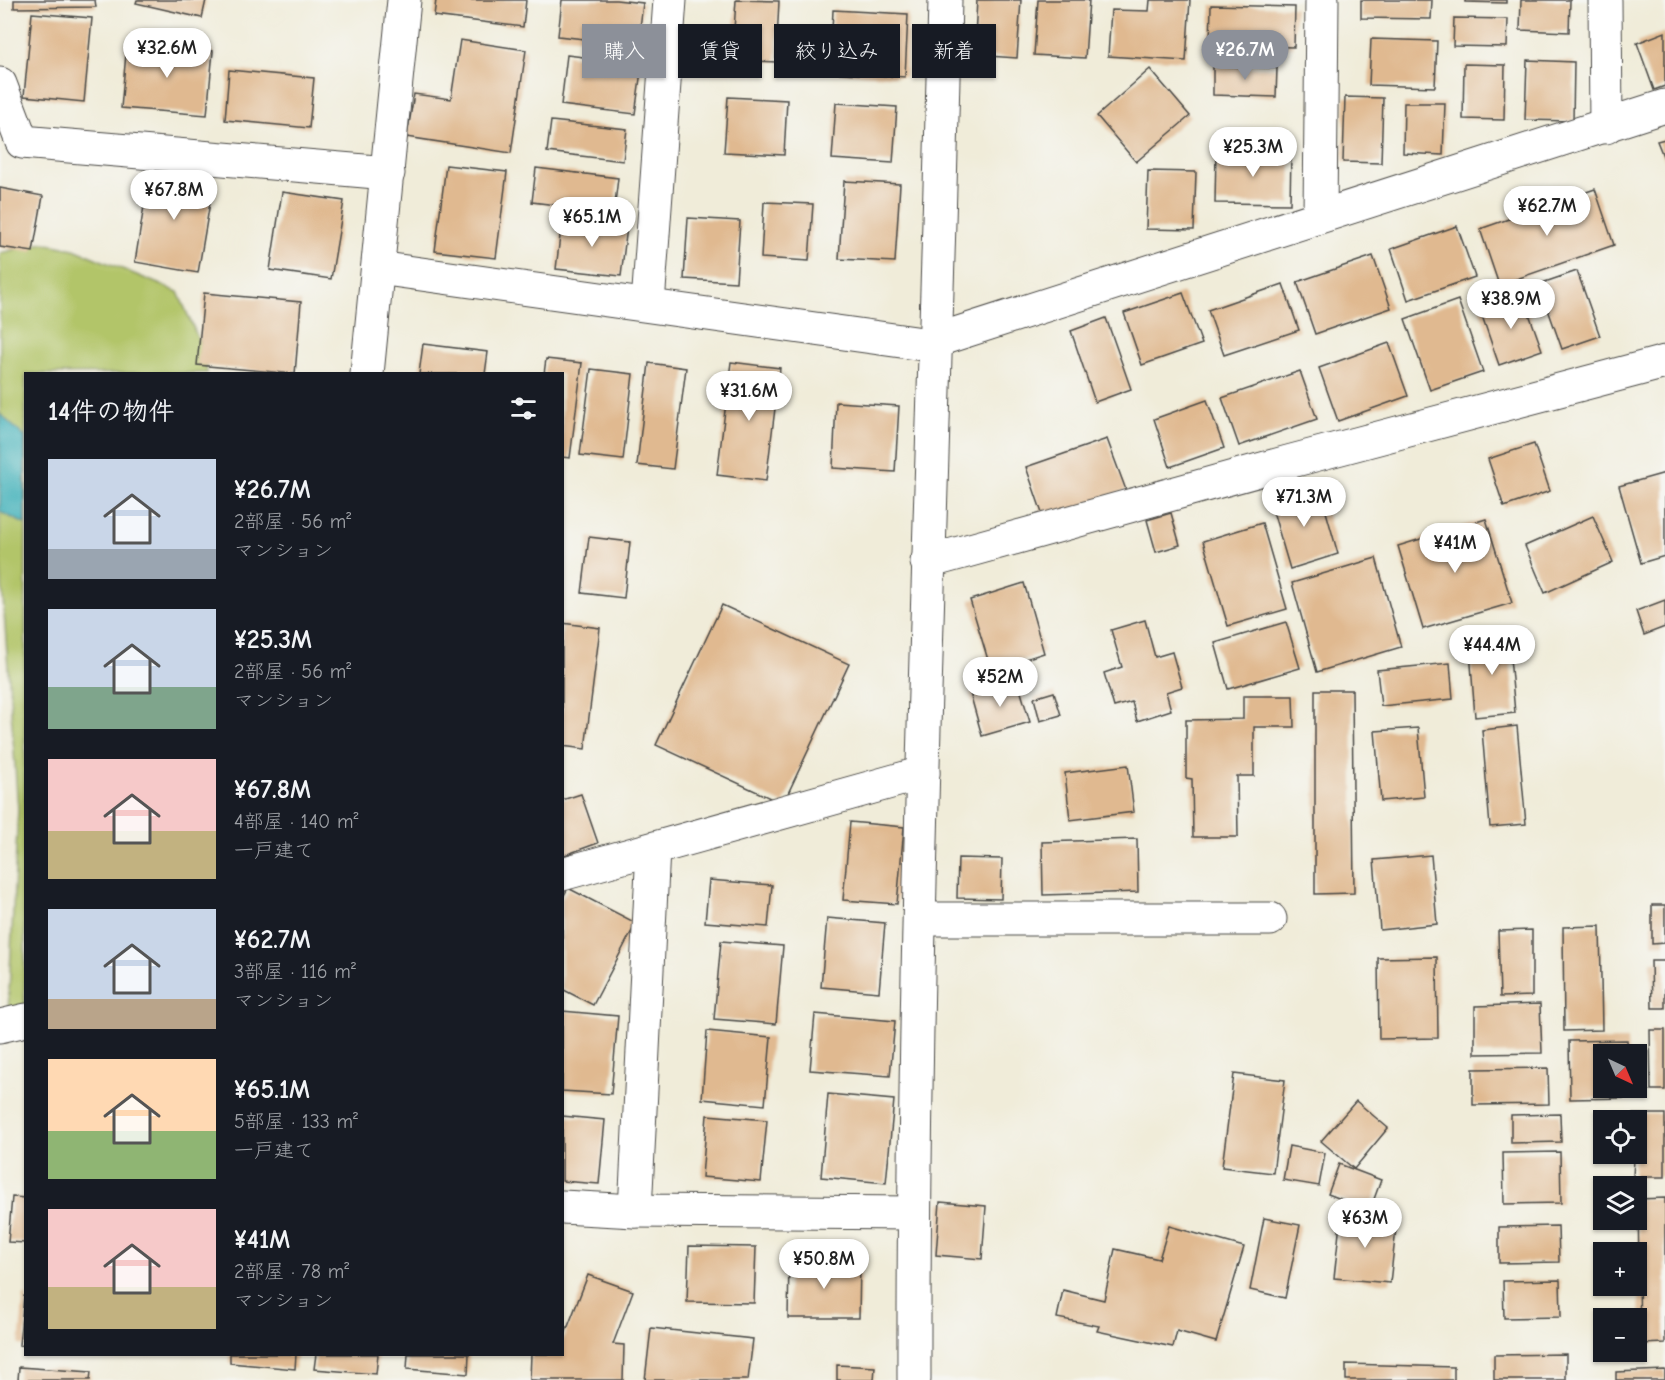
<!DOCTYPE html>
<html lang="ja">
<meta charset="utf-8">
<style>
body{margin:0;font-family:"Comic Neue","Klee One",sans-serif;background:#20242c;color:#f1f3f6;height:100vh;display:flex;flex-direction:column;font-size:22px;white-space:nowrap}
*{box-sizing:border-box;margin:0}
p{font-size:20px;color:#9ea1a6}
.icon{flex:none;width:33px;height:33px;fill:none;stroke:currentColor;stroke-width:2;stroke-linecap:round;stroke-linejoin:round}
.map{position:relative;flex:1;overflow:hidden}
.panel{position:absolute;left:24px;top:372px;width:540px;height:984px;display:flex;flex-direction:column;background:#171b24;border-radius:0px;box-shadow:0 2px 4px #0004}
.panel>*{flex:none}
.banner{position:absolute;left:582px;top:24px;width:570px;height:54px;display:flex;gap:12px}
.needle{width:39px;rotate:136deg}
.buttons{position:absolute;left:1593px;top:1044px;display:grid;gap:12px}
.buttons a{display:grid;place-items:center;width:54px;height:54px;border-radius:0px;background:#171b24;box-shadow:0 2px 4px #0004;font-size:30px}
.price{position:absolute;translate:-50% -51px;padding:0 14px;border-radius:21px;background:#fff;color:#222;font-size:20px;line-height:39px;filter:drop-shadow(0 2px 3px #0008)}
.price::after{content:'';position:absolute;left:50%;top:36px;width:18px;height:14px;margin-left:-9px;background:inherit;clip-path:polygon(0 0,100% 0,50% 100%)}
.price.on{background:#8c9099;color:#fff}
ul{padding:0;list-style:none}
li{display:flex;align-items:center;gap:18px;height:150px;padding:0 24px}
li span{display:grid;place-items:center;flex:none;width:168px;height:120px;border-radius:0px;color:#555}
li>.icon{margin-inline-start:auto}
span .icon{width:72px;height:72px;fill:#fffc;stroke-width:1}
li b{font-size:26px}
h2{display:flex;justify-content:space-between;align-items:center;height:72px;padding:0 24px;font-size:26px}
.chip{padding:0 21px;border-radius:0px;background:#171b24;box-shadow:0 2px 4px #0004;font-size:21px;line-height:54px}
.chip.on{background:#8c9099;color:#fff}
.map>svg:first-child{display:block}
.green{fill:#b2c569;stroke:#6e784a;stroke-width:1.5}
.water{fill:#40b0b9;stroke:#366e72;stroke-width:1.5}
.building{fill:#e0b990}
.lines{fill:none;stroke-linecap:round;stroke-linejoin:round}
.minor-casing{stroke:#494845;stroke-width:35}
.minor{stroke:#fff;stroke-width:33}
</style>
<div class="map">
<svg width="1665" height="1380" viewBox="0 0 1665 1380">
<rect width="100%" height="100%" fill="#f6f6f2"/>
<filter id="ink" filterUnits="userSpaceOnUse"><feTurbulence type="fractalNoise" baseFrequency=".0167" numOctaves="2"/><feDisplacementMap in="SourceGraphic" scale="12" xChannelSelector="R" yChannelSelector="G"/><feConvolveMatrix kernelMatrix="1 2 1 2 8 2 1 2 1" color-interpolation-filters="sRGB"/></filter>
<filter id="wash" filterUnits="userSpaceOnUse"><feTurbulence type="fractalNoise" baseFrequency=".008" numOctaves="4" result="noise"/><feDisplacementMap in="SourceGraphic" scale="24" xChannelSelector="R" yChannelSelector="G"/><feGaussianBlur stdDeviation="1.35" result="paint"/><feColorMatrix in="noise" values="0 0 0 0 0 0 0 0 0 0 0 0 0 0 0 0 0 1.4 0 .05"/><feComposite in="paint" operator="in"/></filter>
<g filter="url(#wash)">
<rect width="100%" height="100%" fill="#f0ecd9"/>
<polygon class="green" points="43,243 74,249 178,292 205,355 207,373 26,374 25,1034 7,1033 18,809 0,555 0,253"/>
<polygon class="water" points="0,414 25,437 25,524 0,512"/>
<g id="blocks">
<g class="building">
<polygon points="14,0 95,0 96,7 14,8"/>
<polygon points="137,0 206,0 202,18 136,3"/>
<polygon points="436,0 526,0 523,27 434,16"/>
<polygon points="562,0 616,0 643,3 638,45 558,36"/>
<polygon points="736,0 779,1 776,62 732,60"/>
<polygon points="977,0 1021,0 1017,58 974,55"/>
<polygon points="1038,0 1089,0 1085,58 1034,55"/>
<polygon points="1150,0 1190,0 1186,61 1108,56 1111,10 1149,11"/>
<polygon points="1361,0 1432,0 1431,19 1361,18"/>
<polygon points="1465,0 1506,0 1506,3 1465,2"/>
<polygon points="1521,0 1570,0 1569,32 1520,30"/>
<polygon points="1211,5 1295,7 1294,47 1210,45"/>
<polygon points="833,10 908,14 905,77 830,72"/>
<polygon points="32,13 92,18 84,102 24,96"/>
<polygon points="1454,18 1508,19 1507,47 1453,46"/>
<polygon points="1665,32 1665,86 1654,90 1637,43"/>
<polygon points="1371,39 1437,41 1435,87 1369,85"/>
<polygon points="460,40 526,50 511,153 407,137 414,94 451,99"/>
<polygon points="127,43 213,51 207,115 121,108"/>
<polygon points="567,55 642,64 635,114 561,105"/>
<polygon points="1527,60 1574,62 1573,121 1525,120"/>
<polygon points="1464,64 1505,65 1504,120 1463,119"/>
<polygon points="1213,66 1277,68 1276,97 1213,95"/>
<polygon points="1150,69 1190,116 1136,162 1097,116"/>
<polygon points="229,70 314,78 309,128 225,120"/>
<polygon points="728,97 787,100 784,155 724,152"/>
<polygon points="1345,97 1383,98 1381,163 1343,162"/>
<polygon points="836,103 897,107 893,163 832,159"/>
<polygon points="1404,103 1445,103 1443,155 1403,153"/>
<polygon points="551,121 627,129 623,161 547,152"/>
<polygon points="1665,139 1665,161 1657,141"/>
<polygon points="1216,152 1291,154 1290,204 1215,203"/>
<polygon points="446,165 507,172 496,258 435,251"/>
<polygon points="536,168 618,178 614,212 532,202"/>
<polygon points="150,169 214,179 198,273 135,262"/>
<polygon points="1148,171 1196,172 1194,230 1146,229"/>
<polygon points="844,181 900,184 895,262 839,259"/>
<polygon points="0,188 43,196 33,252 0,247"/>
<polygon points="1595,189 1614,245 1499,285 1480,229"/>
<polygon points="282,192 344,201 331,279 270,270"/>
<polygon points="764,202 813,204 809,261 761,258"/>
<polygon points="688,218 740,221 736,282 684,279"/>
<polygon points="562,220 627,227 621,276 556,269"/>
<polygon points="1457,226 1475,277 1408,300 1391,249"/>
<polygon points="1373,256 1391,308 1315,334 1297,282"/>
<polygon points="1577,271 1600,336 1562,349 1539,284"/>
<polygon points="1283,284 1299,330 1224,355 1208,310"/>
<polygon points="204,293 301,302 295,374 197,365"/>
<polygon points="1183,293 1202,344 1142,365 1124,313"/>
<polygon points="1522,294 1542,350 1499,365 1480,310"/>
<polygon points="1458,300 1483,372 1430,390 1405,319"/>
<polygon points="1106,318 1131,389 1095,402 1071,331"/>
<polygon points="1389,343 1408,396 1338,421 1319,368"/>
<polygon points="423,344 488,352 485,374 419,374"/>
<polygon points="546,359 582,363 570,458 562,457 562,374 544,374"/>
<polygon points="731,362 780,368 766,481 717,475"/>
<polygon points="649,363 686,368 673,469 637,465"/>
<polygon points="591,369 633,374 623,460 580,455"/>
<polygon points="1300,371 1317,419 1239,446 1222,398"/>
<polygon points="1207,400 1224,448 1170,467 1154,419"/>
<polygon points="836,402 899,406 895,472 833,468"/>
<polygon points="1107,439 1126,490 1044,519 1026,467"/>
<polygon points="1534,444 1550,491 1504,507 1488,459"/>
<polygon points="1665,473 1665,556 1641,563 1619,486"/>
<polygon points="1319,487 1338,554 1290,569 1270,501"/>
<polygon points="1171,513 1180,545 1156,552 1147,520"/>
<polygon points="1593,516 1613,562 1545,593 1525,546"/>
<polygon points="1486,519 1512,603 1423,629 1398,546"/>
<polygon points="1262,523 1287,609 1228,626 1203,541"/>
<polygon points="589,537 630,542 624,598 582,593"/>
<polygon points="1376,558 1401,647 1317,672 1292,583"/>
<polygon points="1024,583 1044,653 991,670 970,600"/>
<polygon points="1665,600 1665,627 1644,635 1636,611"/>
<polygon points="722,605 849,664 783,804 656,745"/>
<polygon points="1145,620 1155,657 1172,652 1182,687 1166,692 1171,710 1137,721 1132,702 1114,707 1104,673 1122,667 1111,630"/>
<polygon points="1286,622 1300,668 1228,689 1215,643"/>
<polygon points="562,623 600,628 585,749 562,746"/>
<polygon points="1508,635 1515,713 1475,717 1469,638"/>
<polygon points="1450,663 1453,699 1381,706 1377,670"/>
<polygon points="1017,679 1030,722 982,736 970,693"/>
<polygon points="1315,690 1352,690 1354,893 1315,894"/>
<polygon points="1054,692 1061,715 1040,721 1034,698"/>
<polygon points="1243,696 1293,696 1294,727 1254,727 1254,776 1237,776 1238,837 1193,837 1192,779 1186,778 1186,720 1243,719"/>
<polygon points="1517,726 1526,824 1490,827 1482,730"/>
<polygon points="1418,728 1424,797 1381,801 1375,731"/>
<polygon points="1128,765 1134,812 1070,820 1065,773"/>
<polygon points="581,794 598,843 562,856 562,800"/>
<polygon points="850,822 904,827 897,904 843,900"/>
<polygon points="1137,839 1138,892 1043,895 1042,842"/>
<polygon points="1431,855 1437,924 1380,930 1374,860"/>
<polygon points="958,858 1002,859 1001,899 957,898"/>
<polygon points="709,880 772,885 768,927 705,922"/>
<polygon points="568,888 636,923 593,1005 562,989 562,899"/>
<polygon points="1652,905 1665,905 1665,943 1652,944"/>
<polygon points="827,918 885,923 879,992 821,987"/>
<polygon points="1600,926 1602,1030 1564,1031 1563,927"/>
<polygon points="1532,930 1532,996 1500,997 1498,931"/>
<polygon points="721,941 783,946 776,1024 714,1019"/>
<polygon points="1437,957 1438,1038 1379,1039 1378,958"/>
<polygon points="1651,961 1665,961 1665,1008 1652,1008"/>
<polygon points="1540,1004 1542,1053 1475,1054 1475,1006"/>
<polygon points="562,1011 618,1016 611,1094 562,1091"/>
<polygon points="815,1014 895,1021 890,1076 810,1070"/>
<polygon points="1650,1030 1665,1030 1665,1090 1651,1090"/>
<polygon points="707,1031 771,1037 765,1105 702,1099"/>
<polygon points="1627,1040 1628,1054 1604,1054 1604,1088 1628,1088 1628,1098 1570,1099 1569,1041"/>
<polygon points="1548,1068 1549,1104 1473,1105 1473,1069"/>
<polygon points="1234,1074 1285,1080 1273,1173 1222,1167"/>
<polygon points="828,1094 894,1100 886,1183 821,1177"/>
<polygon points="1356,1101 1388,1128 1354,1169 1321,1141"/>
<polygon points="1560,1114 1561,1142 1511,1143 1511,1115"/>
<polygon points="1633,1114 1665,1114 1665,1177 1633,1177 1636,1120 1633,1120"/>
<polygon points="707,1115 767,1120 761,1182 702,1177"/>
<polygon points="562,1116 605,1120 599,1184 562,1181"/>
<polygon points="1289,1146 1325,1153 1319,1186 1283,1180"/>
<polygon points="1560,1152 1561,1203 1504,1204 1503,1153"/>
<polygon points="1339,1164 1381,1180 1370,1210 1328,1194"/>
<polygon points="12,1197 26,1198 26,1243 8,1242"/>
<polygon points="1665,1198 1665,1343 1640,1344 1638,1199"/>
<polygon points="940,1202 986,1206 982,1259 936,1255"/>
<polygon points="1341,1214 1397,1220 1390,1283 1334,1278"/>
<polygon points="1264,1218 1300,1225 1285,1298 1250,1290"/>
<polygon points="1169,1226 1244,1247 1216,1342 1177,1331 1173,1347 1097,1331 1099,1326 1057,1318 1063,1290 1104,1300 1115,1249 1159,1259"/>
<polygon points="1558,1226 1559,1262 1499,1263 1499,1227"/>
<polygon points="689,1246 756,1247 754,1303 687,1302"/>
<polygon points="789,1262 860,1263 859,1318 788,1318"/>
<polygon points="588,1275 633,1291 613,1344 624,1345 623,1380 530,1380 531,1354 562,1354 562,1342"/>
<polygon points="1560,1280 1561,1317 1504,1318 1503,1281"/>
<polygon points="24,1296 26,1296 26,1346 19,1345"/>
<polygon points="651,1328 753,1339 748,1380 645,1380"/>
<polygon points="230,1354 296,1354 295,1369 230,1363"/>
<polygon points="316,1354 378,1354 376,1374 314,1369"/>
<polygon points="408,1354 469,1354 468,1374 407,1369"/>
<polygon points="1566,1354 1566,1380 1494,1380 1494,1355"/>
<polygon points="1346,1364 1454,1367 1454,1380 1346,1380"/>
<polygon points="837,1365 875,1367 874,1380 837,1380"/>
<polygon points="19,1367 91,1372 90,1380 18,1380"/>
<polygon points="1665,1370 1665,1380 1616,1380 1616,1372"/>
</g>
</g>
</g>
<g filter="url(#ink)">
<use href="#blocks" fill-opacity="0" stroke="#494845" stroke-width="1.5"/>
<g class="lines">
<g class="minor-casing">
<g id="minor">
<polyline points="1605,0 1606,127"/>
<polyline points="0,84 22,142 388,173"/>
<polyline points="1320,216 1322,0"/>
<polyline points="378,268 937,346"/>
<polyline points="648,304 670,0"/>
<polyline points="937,340 1665,106"/>
<polyline points="367,374 404,0"/>
<polyline points="927,562 1288,462 1665,362"/>
<polyline points="562,874 923,773"/>
<polyline points="921,919 1270,919"/>
<polyline points="0,1026 26,1020"/>
<polyline points="562,1207 635,1211 914,1213"/>
<polyline points="635,1211 653,849"/>
<path d="M914 1380C913 920 934 460 945 0"/>
</g>
</g>
<use href="#minor" class="minor"/>
</g>
</g>
</svg>
<div class="buttons">
<a><svg class="needle" viewBox="-14 -14 28 28"><path d="M0-13l5 13h-10z" fill="#e53935"/><path d="M0 13l5-13h-10z" fill="#9ea1a6"/></svg></a>
<a><svg class="icon" aria-label="locate" viewBox="0 0 24 24"><circle cx="12" cy="12" r="6"/><path d="M12 2v4M12 18v4M2 12h4M18 12h4"/></svg></a>
<a><svg class="icon" aria-label="layers" viewBox="0 0 24 24"><path d="M12 4l9 5-9 5-9-5zM3 14l9 5 9-5"/></svg></a>
<a>+</a>
<a>−</a>
</div>
<b class="price" style="left:167px;top:79px">¥32.6M</b>
<b class="price on" style="left:1245px;top:81px">¥26.7M</b>
<b class="price" style="left:1253px;top:178px">¥25.3M</b>
<b class="price" style="left:174px;top:221px">¥67.8M</b>
<b class="price" style="left:1547px;top:237px">¥62.7M</b>
<b class="price" style="left:592px;top:248px">¥65.1M</b>
<b class="price" style="left:1511px;top:330px">¥38.9M</b>
<b class="price" style="left:749px;top:422px">¥31.6M</b>
<b class="price" style="left:1304px;top:528px">¥71.3M</b>
<b class="price" style="left:1455px;top:574px">¥41M</b>
<b class="price" style="left:1492px;top:676px">¥44.4M</b>
<b class="price" style="left:1000px;top:708px">¥52M</b>
<b class="price" style="left:1365px;top:1249px">¥63M</b>
<b class="price" style="left:824px;top:1290px">¥50.8M</b>
<div class="banner">
<a class="chip on">購入</a>
<a class="chip">賃貸</a>
<a class="chip">絞り込み</a>
<a class="chip">新着</a>
</div>
<section class="panel">
<h2>14件の物件<svg class="icon" aria-label="filters" viewBox="0 0 24 24"><path d="M4 7h16M4 17h16"/><circle cx="9" cy="7" r="2"/><circle cx="15" cy="17" r="2"/></svg></h2>
<ul>
<li><span style="background:linear-gradient(#c9d6e8 75%,#9aa5b1 0)"><svg class="icon" aria-label="home" viewBox="0 0 24 24"><path d="M3 11l9-7 9 7M6 9v11h12V9"/></svg></span><div><b>¥26.7M</b><p>2部屋 · 56 m²</p><p>マンション</p></div></li>
<li><span style="background:linear-gradient(#c9d6e8 65%,#7fa58c 0)"><svg class="icon" aria-label="home" viewBox="0 0 24 24"><path d="M3 11l9-7 9 7M6 9v11h12V9"/></svg></span><div><b>¥25.3M</b><p>2部屋 · 56 m²</p><p>マンション</p></div></li>
<li><span style="background:linear-gradient(#f6c9c9 60%,#c2b280 0)"><svg class="icon" aria-label="home" viewBox="0 0 24 24"><path d="M3 11l9-7 9 7M6 9v11h12V9"/></svg></span><div><b>¥67.8M</b><p>4部屋 · 140 m²</p><p>一戸建て</p></div></li>
<li><span style="background:linear-gradient(#c9d6e8 75%,#b9a48a 0)"><svg class="icon" aria-label="home" viewBox="0 0 24 24"><path d="M3 11l9-7 9 7M6 9v11h12V9"/></svg></span><div><b>¥62.7M</b><p>3部屋 · 116 m²</p><p>マンション</p></div></li>
<li><span style="background:linear-gradient(#ffd9b3 60%,#8fb573 0)"><svg class="icon" aria-label="home" viewBox="0 0 24 24"><path d="M3 11l9-7 9 7M6 9v11h12V9"/></svg></span><div><b>¥65.1M</b><p>5部屋 · 133 m²</p><p>一戸建て</p></div></li>
<li><span style="background:linear-gradient(#f6c9c9 65%,#c2b280 0)"><svg class="icon" aria-label="home" viewBox="0 0 24 24"><path d="M3 11l9-7 9 7M6 9v11h12V9"/></svg></span><div><b>¥41M</b><p>2部屋 · 78 m²</p><p>マンション</p></div></li>
</ul>
</section>
</div>
